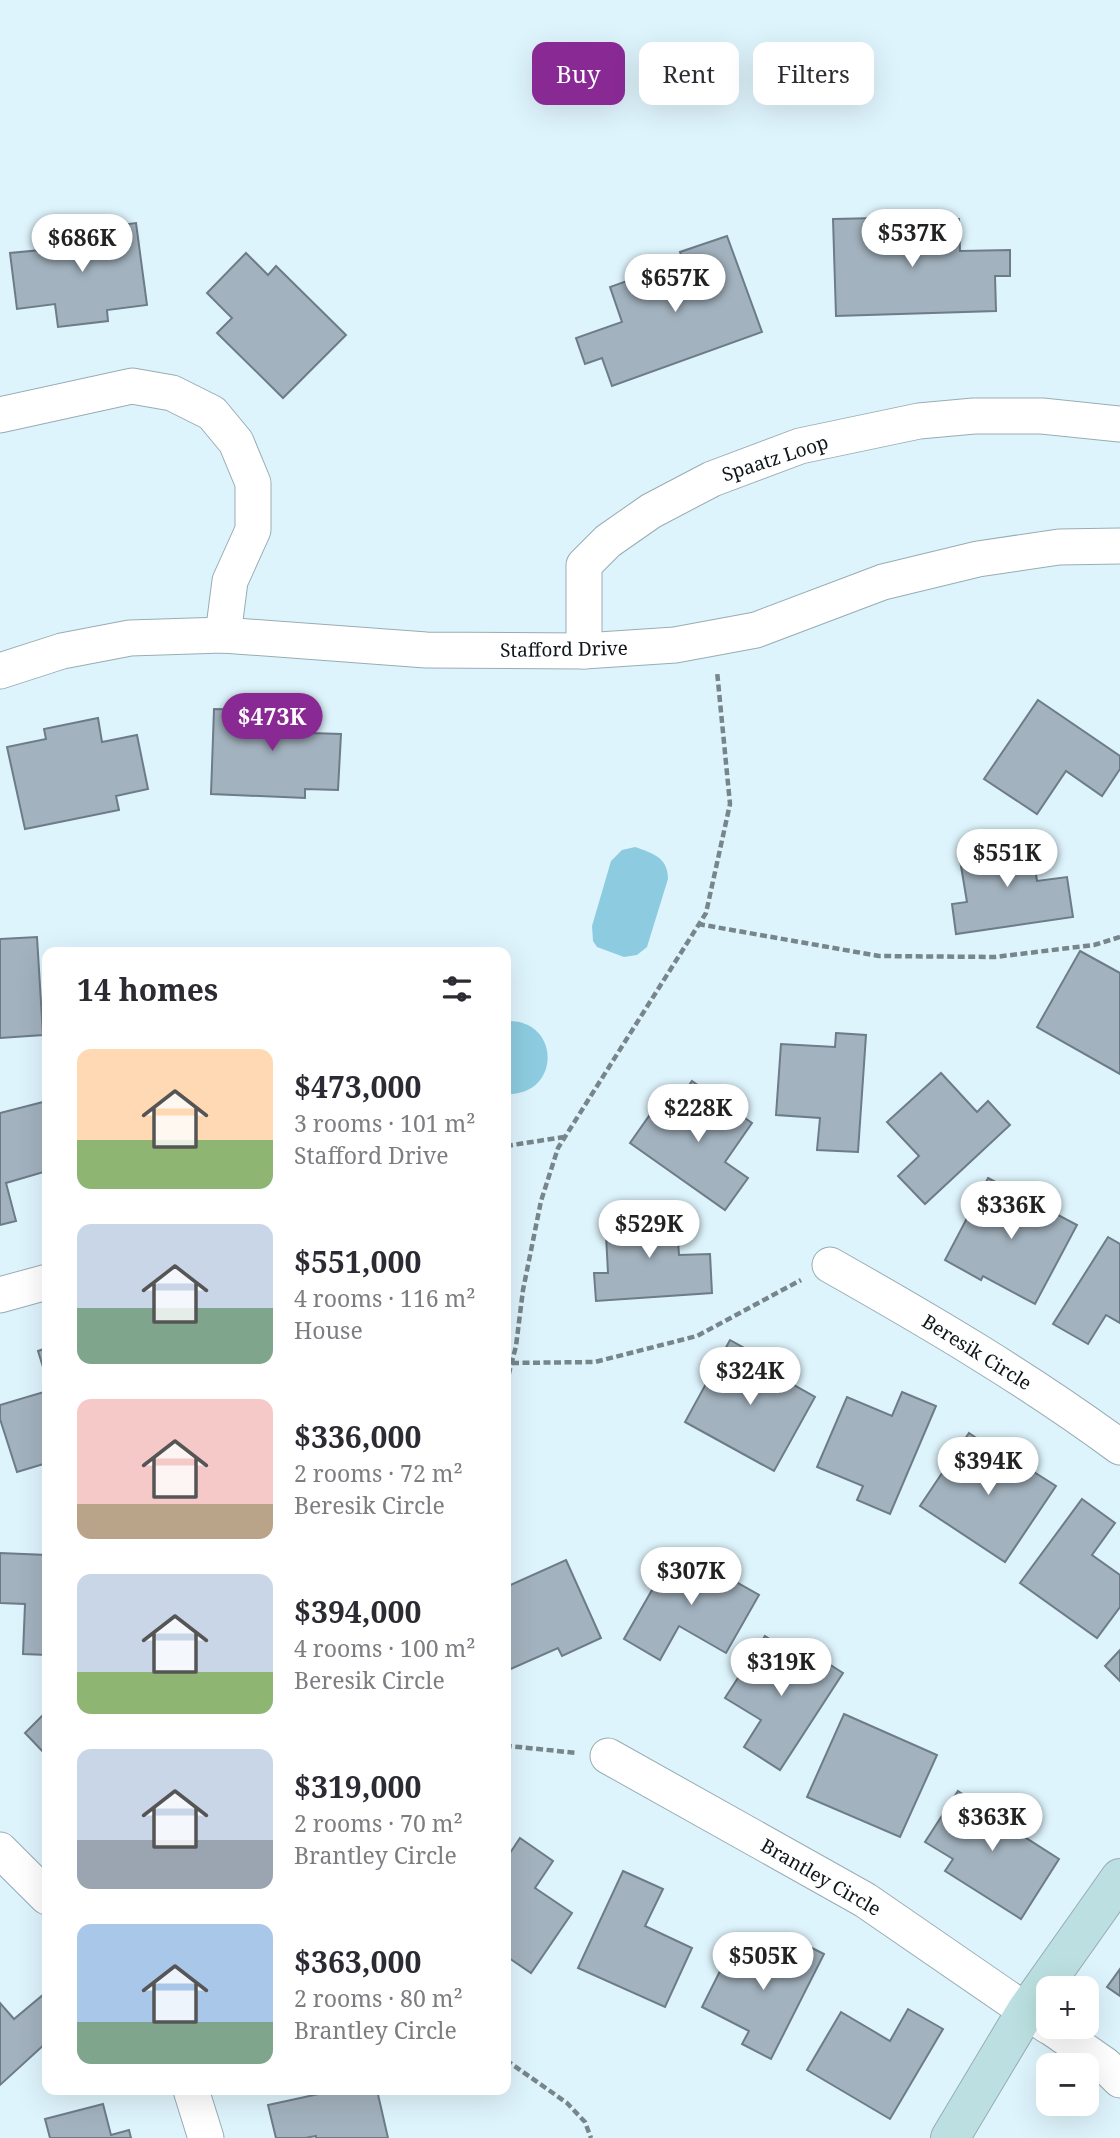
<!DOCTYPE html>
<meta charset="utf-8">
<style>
body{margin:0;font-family:"Noto Serif",serif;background:#f7f7f7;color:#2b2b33;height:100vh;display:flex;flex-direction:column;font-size:26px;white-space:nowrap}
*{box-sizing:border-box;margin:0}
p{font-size:23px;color:#7c7c81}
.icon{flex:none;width:38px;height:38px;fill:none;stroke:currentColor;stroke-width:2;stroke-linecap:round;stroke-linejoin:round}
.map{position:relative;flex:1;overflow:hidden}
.sheet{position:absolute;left:42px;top:947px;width:469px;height:1148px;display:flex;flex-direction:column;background:#fff;border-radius:14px;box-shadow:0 7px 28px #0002}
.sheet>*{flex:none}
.guide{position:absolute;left:532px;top:42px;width:483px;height:63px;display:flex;gap:14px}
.buttons{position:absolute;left:1036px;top:1976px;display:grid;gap:14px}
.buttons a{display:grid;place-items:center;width:63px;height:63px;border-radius:14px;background:#fff;box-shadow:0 7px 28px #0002;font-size:35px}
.price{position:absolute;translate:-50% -60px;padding:0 16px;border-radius:24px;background:#fff;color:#222;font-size:23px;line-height:46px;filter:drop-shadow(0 2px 4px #0008)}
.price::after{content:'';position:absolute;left:50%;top:42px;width:21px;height:16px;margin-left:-10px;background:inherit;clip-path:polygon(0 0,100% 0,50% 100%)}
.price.current{background:#892a94;color:#fff}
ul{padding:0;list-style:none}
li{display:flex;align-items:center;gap:21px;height:175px;padding:0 35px}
li span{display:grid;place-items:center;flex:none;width:196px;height:140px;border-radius:14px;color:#555}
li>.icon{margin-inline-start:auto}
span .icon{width:84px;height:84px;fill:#fffc;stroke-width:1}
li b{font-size:30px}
h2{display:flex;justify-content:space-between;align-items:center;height:84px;padding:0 35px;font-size:30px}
.pill{padding:0 24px;border-radius:14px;background:#fff;box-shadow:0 7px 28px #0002;font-size:24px;line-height:63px}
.pill.current{background:#892a94;color:#fff}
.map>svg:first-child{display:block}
.green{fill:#8dcce0}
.building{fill:#a2b2be;stroke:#6d7c88;stroke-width:2}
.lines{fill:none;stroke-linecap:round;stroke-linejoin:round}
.street-casing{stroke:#98acb3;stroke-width:37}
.secondary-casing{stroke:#98acb3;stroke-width:40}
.path{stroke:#77868b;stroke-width:4.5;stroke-dasharray:7 3.5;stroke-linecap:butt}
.street{stroke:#fff;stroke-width:35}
.secondary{stroke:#bce0e1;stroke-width:38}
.labels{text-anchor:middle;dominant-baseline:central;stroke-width:7;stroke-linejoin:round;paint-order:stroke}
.street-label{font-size:19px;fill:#0f171a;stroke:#fff}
</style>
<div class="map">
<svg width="1120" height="2138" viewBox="0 0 1120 2138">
<rect width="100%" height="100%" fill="#def4fc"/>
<g class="green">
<path d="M635 847C652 853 668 857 668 879L647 947 637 955 624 957 597 947 593 941 592 926 611 861 622 850Z"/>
<path d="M506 1021C561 1018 562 1096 506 1094Z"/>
</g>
<g class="building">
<polygon points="878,218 878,222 959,219 960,251 1010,250 1010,276 995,276 996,311 836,316 833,219"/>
<polygon points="136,223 147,305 107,310 108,321 58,327 55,304 17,309 10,253 41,250 39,235"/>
<polygon points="727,236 762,332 612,386 602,358 585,364 576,338 622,322 610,287 683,261 680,252"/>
<polygon points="246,253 268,275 276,266 346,335 283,398 217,333 232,318 207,293"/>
<polygon points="1038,700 1120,756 1120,769 1102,796 1066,771 1037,814 984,779"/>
<polygon points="259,703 311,705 310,733 341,734 338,790 305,789 305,798 211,794 214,709 259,710"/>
<polygon points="98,718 102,742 137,735 148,789 116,796 119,810 25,829 7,747 46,739 44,729"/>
<polygon points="1030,837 1037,881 1067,877 1073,917 956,934 952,904 967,902 958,848"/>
<polygon points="37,937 43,1035 0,1038 0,939"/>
<polygon points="1080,951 1120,973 1120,1074 1037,1027"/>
<polygon points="836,1033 866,1035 858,1152 817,1150 820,1118 776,1115 781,1044 835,1047"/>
<polygon points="941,1073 977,1112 988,1101 1010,1125 925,1204 898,1176 919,1156 887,1122"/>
<polygon points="692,1081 752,1123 725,1162 748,1178 725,1210 630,1143 649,1116 661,1125"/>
<polygon points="43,1102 47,1117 47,1171 6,1183 16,1221 0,1225 0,1113"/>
<polygon points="988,1178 1077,1225 1035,1304 983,1276 981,1280 945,1260"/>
<polygon points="676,1212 679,1255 710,1254 712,1293 596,1301 594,1273 608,1273 605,1216"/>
<polygon points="1108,1237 1120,1244 1120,1323 1106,1315 1088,1344 1053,1324"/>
<polygon points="730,1340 766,1360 762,1367 815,1397 774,1471 685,1422"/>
<polygon points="47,1348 47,1380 38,1351"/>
<polygon points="47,1391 47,1463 17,1472 0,1419 0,1405"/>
<polygon points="902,1392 936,1406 890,1514 857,1500 863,1486 817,1467 847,1397 892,1416"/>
<polygon points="969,1433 1021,1468 1023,1465 1056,1486 1005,1562 920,1506"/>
<polygon points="1082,1499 1115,1523 1092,1555 1120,1575 1120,1607 1097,1638 1020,1583"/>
<polygon points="676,1548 759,1595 726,1653 679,1626 660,1660 624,1639"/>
<polygon points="0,1553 47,1555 47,1655 23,1654 25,1604 0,1603"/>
<polygon points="566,1560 601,1638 562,1656 558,1648 506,1671 506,1587"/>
<polygon points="765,1636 812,1666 818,1657 843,1673 780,1770 744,1747 761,1720 725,1698"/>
<polygon points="1120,1650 1120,1681 1105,1666"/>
<polygon points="47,1711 47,1756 25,1733"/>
<polygon points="844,1714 937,1755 900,1837 807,1797"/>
<polygon points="958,1791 987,1810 994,1799 1018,1814 1009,1827 1059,1859 1021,1919 945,1871 953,1859 925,1842"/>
<polygon points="520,1838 553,1861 535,1888 572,1913 531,1973 506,1956 506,1859"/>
<polygon points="623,1871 663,1889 645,1926 692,1948 665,2007 578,1968"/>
<polygon points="790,1937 824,1954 771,2059 742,2044 749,2031 702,2007 735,1941 777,1962"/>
<polygon points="1120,1969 1120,1996 1107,1987"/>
<polygon points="44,1994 47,1998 47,2042 0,2085 0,2003 14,2019"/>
<polygon points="908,2009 943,2029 890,2119 807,2070 841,2012 890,2041"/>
<polygon points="337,2090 377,2090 388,2138 316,2138 316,2136 305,2138 276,2138 268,2105"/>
<polygon points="103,2104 111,2135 129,2130 131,2138 50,2138 45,2119"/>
</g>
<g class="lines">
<g class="street-casing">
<g id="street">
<polyline points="0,415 132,386 172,393 212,413 236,442 253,483 253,530 230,581 223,635"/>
<polyline points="584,651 584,565 608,541 651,511 712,479 800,446 919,421 974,416 1042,416 1120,424"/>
<polyline points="0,671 62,651 130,638 223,635 426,650 584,651 675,645 756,630 883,582 978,559 1059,547 1120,546"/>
<path d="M830 1265C929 1321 1028 1379 1120 1447"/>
<polyline points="0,1295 47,1282"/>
<polyline points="608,1756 865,1900 1048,2026"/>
<polyline points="0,1850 47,1897"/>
<polyline points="1049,2026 1105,2065 1120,2080"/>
<polyline points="191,2090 206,2138"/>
</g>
</g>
<g class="secondary-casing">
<polyline id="secondary" points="950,2138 1026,2011 1120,1878"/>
</g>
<g class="path">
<polyline points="698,924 879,956 995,957 1094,945 1120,937"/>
<polyline points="506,1146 564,1137"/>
<polyline points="512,1363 595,1362 697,1336 801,1280"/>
<polyline points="506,1385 516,1346 523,1290 541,1201 558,1148 706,913 730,804 717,671"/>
<polyline points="506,1743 509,1746 577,1753"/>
<polyline points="506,2060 567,2103 585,2122 591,2138"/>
</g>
<use href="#street" class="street"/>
<use href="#secondary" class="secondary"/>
</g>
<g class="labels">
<g class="street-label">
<text transform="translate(775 458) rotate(-18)">Spaatz Loop</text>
<text transform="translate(564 649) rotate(-1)">Stafford Drive</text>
<text transform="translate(977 1352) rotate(32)">Beresik Circle</text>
<text transform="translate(821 1877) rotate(30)">Brantley Circle</text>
</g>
</g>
</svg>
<div class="buttons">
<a>+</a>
<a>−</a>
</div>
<b class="price" style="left:912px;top:269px">$537K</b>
<b class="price" style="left:82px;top:274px">$686K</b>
<b class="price" style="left:675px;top:314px">$657K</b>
<b class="price current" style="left:272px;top:753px">$473K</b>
<b class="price" style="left:1007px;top:889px">$551K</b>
<b class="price" style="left:698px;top:1144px">$228K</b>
<b class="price" style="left:1011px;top:1241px">$336K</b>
<b class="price" style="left:649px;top:1260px">$529K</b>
<b class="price" style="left:750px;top:1407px">$324K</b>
<b class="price" style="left:988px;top:1497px">$394K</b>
<b class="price" style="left:691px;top:1607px">$307K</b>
<b class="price" style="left:781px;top:1698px">$319K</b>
<b class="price" style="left:992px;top:1853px">$363K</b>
<b class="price" style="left:763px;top:1992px">$505K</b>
<div class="guide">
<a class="pill current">Buy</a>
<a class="pill">Rent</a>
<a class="pill">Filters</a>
</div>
<section class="sheet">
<h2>14 homes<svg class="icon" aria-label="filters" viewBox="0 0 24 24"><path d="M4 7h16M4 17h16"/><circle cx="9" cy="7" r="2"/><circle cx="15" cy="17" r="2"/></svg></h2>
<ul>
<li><span style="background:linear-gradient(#ffd9b3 65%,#8fb573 0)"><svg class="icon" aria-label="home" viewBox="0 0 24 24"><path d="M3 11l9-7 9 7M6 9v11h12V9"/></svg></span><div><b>$473,000</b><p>3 rooms · 101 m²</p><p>Stafford Drive</p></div></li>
<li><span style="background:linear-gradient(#c9d6e8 60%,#7fa58c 0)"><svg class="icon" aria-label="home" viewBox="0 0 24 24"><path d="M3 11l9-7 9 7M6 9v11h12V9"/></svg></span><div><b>$551,000</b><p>4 rooms · 116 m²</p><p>House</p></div></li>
<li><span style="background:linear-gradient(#f6c9c9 75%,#b9a48a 0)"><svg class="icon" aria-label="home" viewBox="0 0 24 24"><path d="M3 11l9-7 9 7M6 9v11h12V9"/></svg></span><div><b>$336,000</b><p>2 rooms · 72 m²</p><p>Beresik Circle</p></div></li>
<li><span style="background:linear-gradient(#c9d6e8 70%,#8fb573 0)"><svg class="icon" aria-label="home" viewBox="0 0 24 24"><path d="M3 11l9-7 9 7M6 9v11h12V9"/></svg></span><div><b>$394,000</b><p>4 rooms · 100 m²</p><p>Beresik Circle</p></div></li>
<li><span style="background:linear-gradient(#c9d6e8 65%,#9aa5b1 0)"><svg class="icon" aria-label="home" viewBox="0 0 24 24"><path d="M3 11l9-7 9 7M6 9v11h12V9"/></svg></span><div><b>$319,000</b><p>2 rooms · 70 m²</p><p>Brantley Circle</p></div></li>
<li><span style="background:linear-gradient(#a9c7e8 70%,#7fa58c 0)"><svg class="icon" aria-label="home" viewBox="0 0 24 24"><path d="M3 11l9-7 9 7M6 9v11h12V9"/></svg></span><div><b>$363,000</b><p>2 rooms · 80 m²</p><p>Brantley Circle</p></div></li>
</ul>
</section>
</div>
